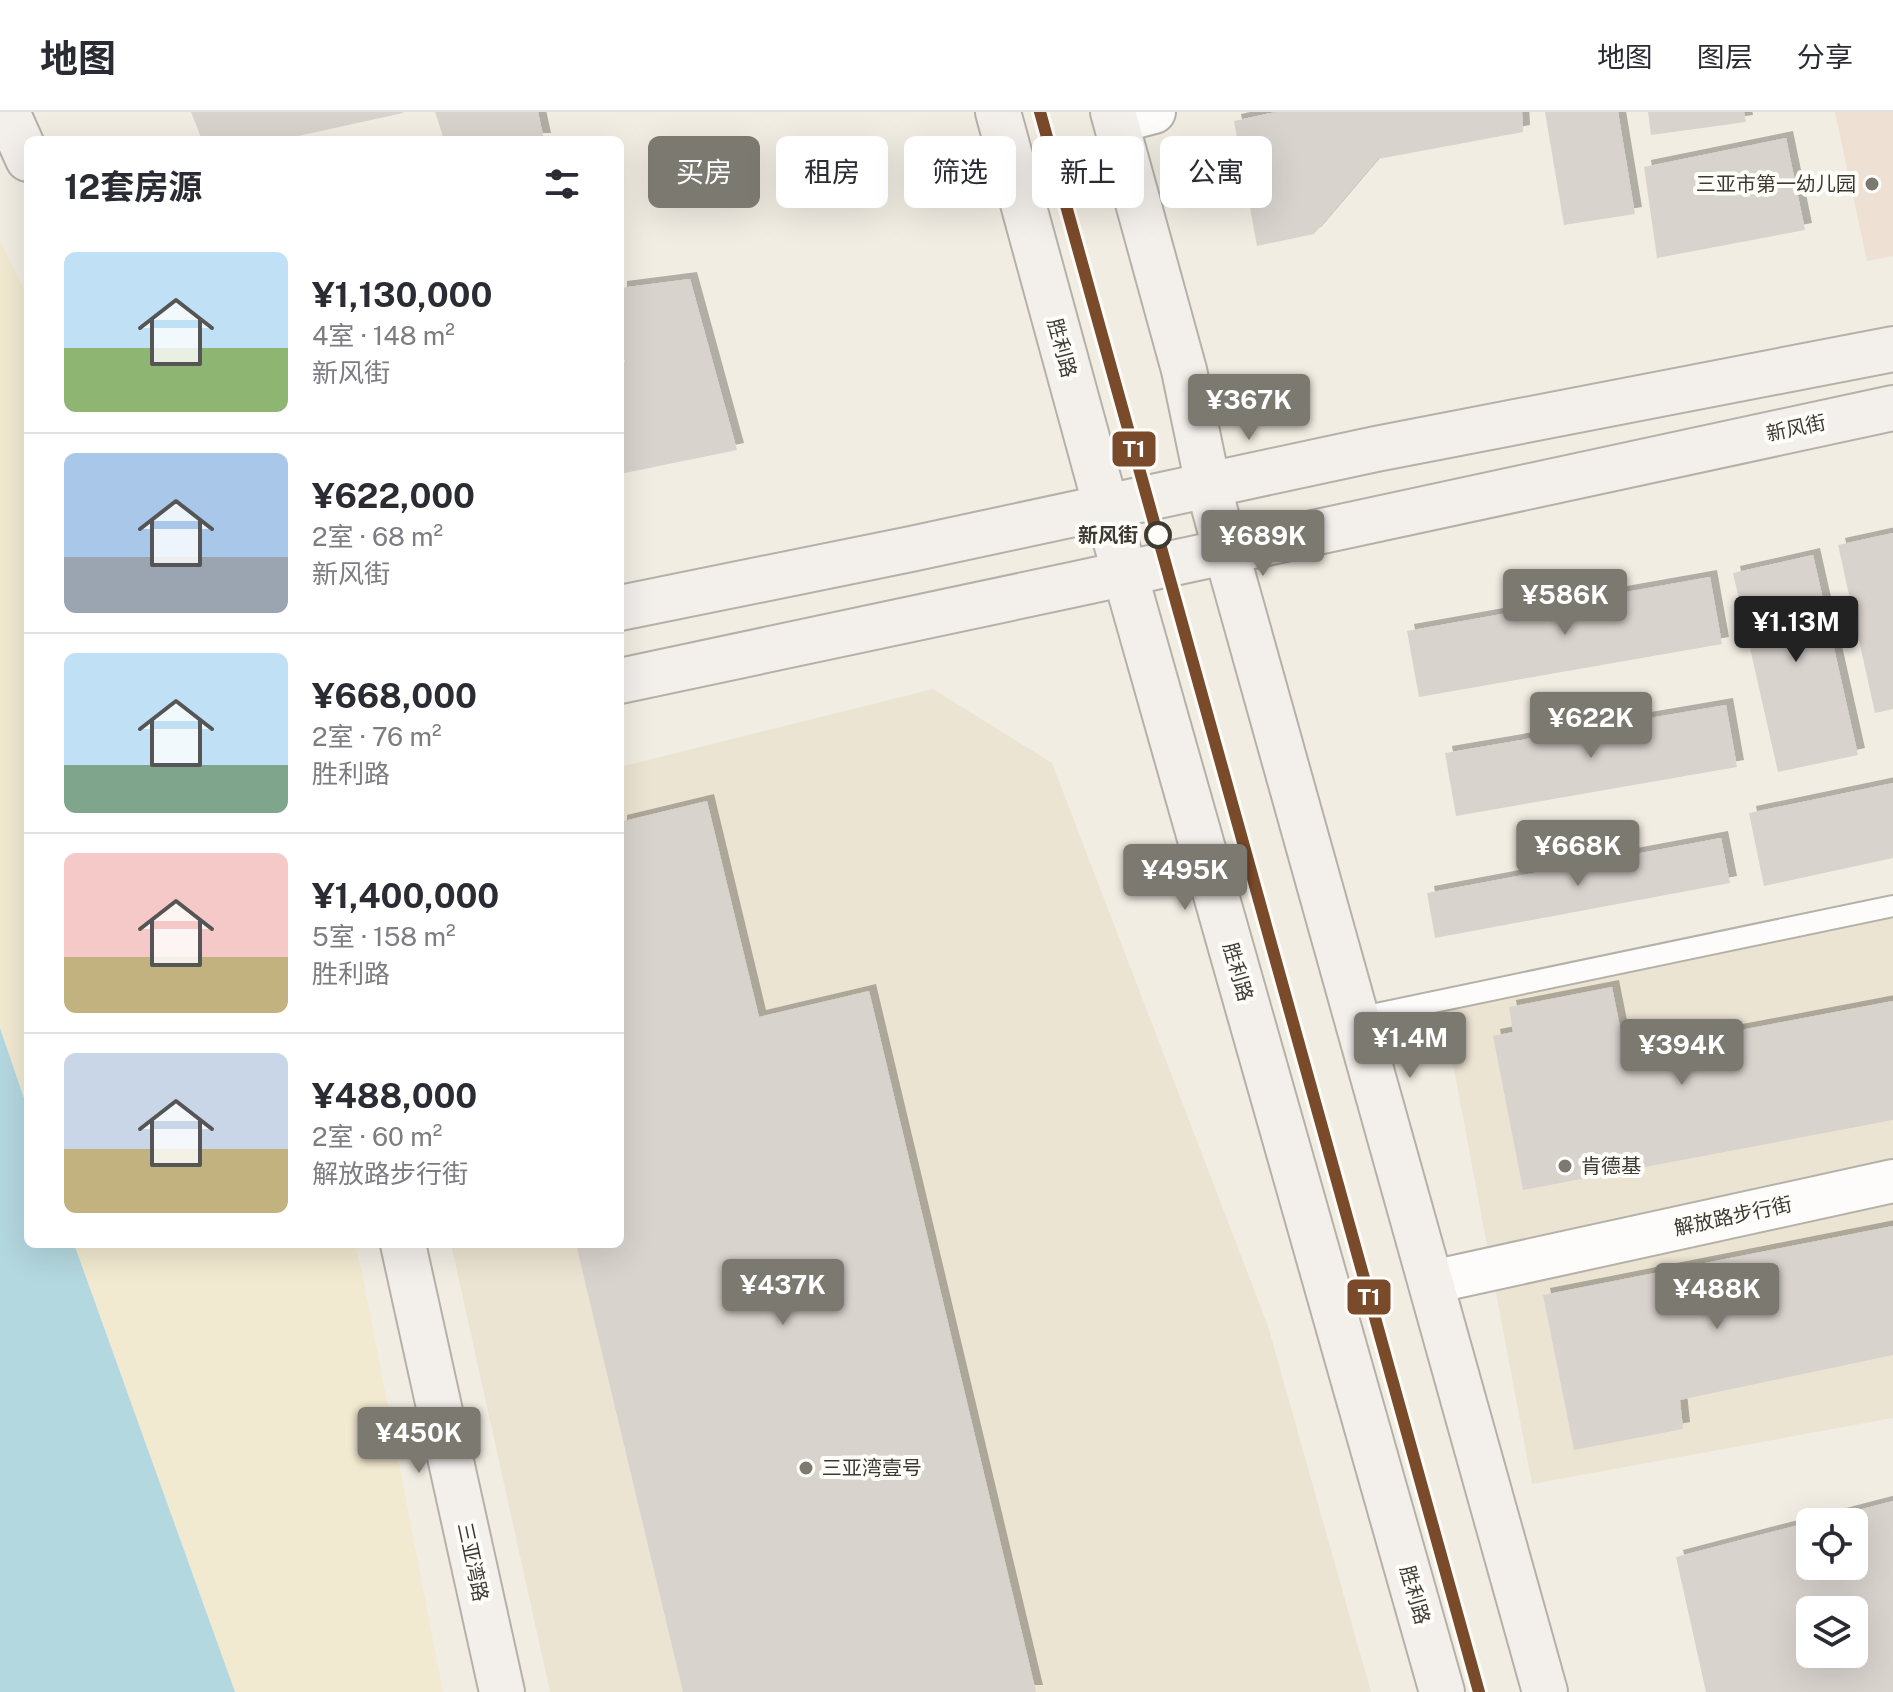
<!DOCTYPE html>
<html lang="zh">
<meta charset="utf-8">
<style>
body{margin:0;font-family:"Public Sans","Noto Sans SC",sans-serif;background:#f7f7f7;color:#2b2b33;height:100vh;display:flex;flex-direction:column;font-size:30px;white-space:nowrap}
*{box-sizing:border-box;margin:0}
p{font-size:26px;color:#7c7c81}
.icon{flex:none;width:44px;height:44px;fill:none;stroke:currentColor;stroke-width:2;stroke-linecap:round;stroke-linejoin:round}
.map{position:relative;flex:1;overflow:hidden}
.panel{position:absolute;left:24px;top:24px;width:600px;height:1112px;display:flex;flex-direction:column;background:#fff;border-radius:12px;box-shadow:0 8px 32px #0002}
.panel>*{flex:none}
.guide{position:absolute;left:648px;top:24px;width:760px;height:72px;display:flex;gap:16px}
.tools{position:absolute;left:1796px;top:1396px;display:grid;gap:16px}
.tools a{display:grid;place-items:center;width:72px;height:72px;border-radius:12px;background:#fff;box-shadow:0 8px 32px #0002;font-size:40px}
.price{position:absolute;translate:-50% -68px;padding:0 18px;border-radius:8px;background:#7c7970;color:#fff;font-size:26px;line-height:52px;filter:drop-shadow(0 2px 4px #0008)}
.price::after{content:'';position:absolute;left:50%;top:48px;width:24px;height:18px;margin-left:-12px;background:inherit;clip-path:polygon(0 0,100% 0,50% 100%)}
.price.on{background:#222;color:#fff}
ul{padding:0;list-style:none}
li{display:flex;align-items:center;gap:24px;height:200px;padding:0 40px}
li+li{border-top:2px solid #e1e1e2}
li span{display:grid;place-items:center;flex:none;width:224px;height:160px;border-radius:12px;color:#555}
li>.icon{margin-inline-start:auto}
span .icon{width:96px;height:96px;fill:#fffc;stroke-width:1}
li b{font-size:34px}
h2{display:flex;justify-content:space-between;align-items:center;height:96px;padding:0 40px;font-size:34px}
.chip{padding:0 28px;border-radius:12px;background:#fff;box-shadow:0 8px 32px #0002;font-size:28px;line-height:72px}
.chip.on{background:#7c7970;color:#fff}
header{display:flex;align-items:center;gap:48px;box-sizing:border-box;height:112px;padding:0 40px;background:#fff;border-bottom:2px solid #e1e1e2}
header strong{font-size:38px}
nav{display:flex;gap:44px;margin-inline-start:auto;font-size:28px}
.map>svg:first-child{display:block}
.built{fill:#ece4d2}
.education{fill:#eee0d3}
.sand{fill:#f1e9d0}
.water{fill:#b4d8e0}
.building{fill:#d9d3ce;fill-rule:evenodd;filter:url(#shadow)}
.lines{fill:none;stroke-linecap:round;stroke-linejoin:round}
.lane-casing{stroke:#b5b1a9;stroke-width:24}
.street-casing{stroke:#b5b1a9;stroke-width:46}
.secondary-casing{stroke:#b5b1a9;stroke-width:48}
.lane{stroke:#fdfcfb;stroke-width:20}
.street{stroke:#fdfcfb;stroke-width:42}
.secondary{stroke:#f3efeb;stroke-width:44}
.rail-1-casing{stroke:#fffdf9;stroke-width:18}
.rail-1{stroke:#7a4b2a;stroke-width:12}
.poi-dot{fill:#7c7970;stroke:#fffdf9;stroke-width:3}
.stop-dot{fill:#fffdf9;stroke:#3d3a32;stroke-width:4}
.labels{text-anchor:middle;dominant-baseline:central;stroke-width:8;stroke-linejoin:round;paint-order:stroke}
.poi-label{font-size:20px;fill:#3d3a32;stroke:#fffdf9;text-anchor:start}
.street-label{font-size:20px;fill:#3d3a32;stroke:#fffdf9}
.stop-label{font-size:20px;font-weight:bold;fill:#3d3a32;stroke:#fffdf9;text-anchor:end}
.line-badge{stroke:#fffdf9;stroke-width:3}
.badge-label{font-size:22px;text-anchor:middle;font-weight:bold;fill:#fff}
</style>
<header>
<strong>地图</strong>
<nav><a>地图</a><a>图层</a><a>分享</a></nav>
</header>
<div class="map">
<svg width="1893" height="1580" viewBox="0 0 1893 1580">
<defs>
<filter id="shadow"><feDropShadow dx="7" dy="-7" stdDeviation="0" flood-color="#0004"/></filter>
</defs>
<rect width="100%" height="100%" fill="#f2ede3"/>
<g class="built">
<polygon points="933,577 1052,651 1268,1214 1371,1580 550,1580 451,1132 620,1132 620,655"/>
<polygon points="1893,802 1893,1306 1532,1372 1442,894"/>
</g>
<polygon class="education" points="1835,0 1893,0 1893,144 1867,149"/>
<g class="sand">
<polygon points="0,129 28,185 28,998 0,916"/>
<polygon points="74,1132 355,1132 362,1160 443,1580 235,1580"/>
</g>
<polygon class="water" points="0,916 28,998 28,1132 74,1132 235,1580 0,1580"/>
<g class="building">
<polygon points="191,0 403,0 403,1 280,28 202,28"/>
<polygon points="435,0 538,0 544,28 444,28"/>
<polygon points="1276,0 1522,0 1523,20 1378,47 1314,122 1257,134 1234,9"/>
<polygon points="1545,0 1618,0 1635,102 1564,113"/>
<polygon points="1648,0 1744,0 1746,10 1651,23"/>
<polygon points="1786,26 1805,118 1657,146 1644,55"/>
<polygon points="690,167 737,338 620,362 620,251 625,250 620,233 620,176"/>
<polygon points="1893,421 1893,597 1875,601 1838,433"/>
<polygon points="1813,443 1858,643 1778,660 1733,461"/>
<polygon points="1710,465 1722,532 1419,585 1407,519"/>
<polygon points="1726,593 1737,655 1456,704 1445,641"/>
<polygon points="1893,671 1893,746 1764,774 1749,701"/>
<polygon points="707,689 759,905 869,879 1036,1580 683,1580 576,1132 620,1132 620,710"/>
<polygon points="1721,726 1730,771 1435,826 1427,781"/>
<polygon points="1612,875 1625,940 1893,889 1893,1008 1523,1078 1493,924 1513,920 1509,895"/>
<polygon points="1893,1114 1893,1243 1680,1288 1683,1317 1574,1338 1543,1183"/>
<path d="M1893 1389V1580H1706L1676 1445 1810 1410V1454H1854V1410L1816 1409ZM1810 1498H1854V1542H1810Z"/>
</g>
<g class="lines">
<g class="lane-casing">
<polyline id="lane" points="1357,906 1893,794"/>
</g>
<g class="street-casing">
<g id="street">
<polyline points="1116,10 1154,0"/>
<polyline points="1432,1170 1893,1069"/>
</g>
</g>
<g class="secondary-casing">
<g id="secondary">
<polyline points="7,0 28,47"/>
<polyline points="998,0 1106,395 1442,1580"/>
<polyline points="1113,0 1184,258 1208,373 1226,439 1545,1580"/>
<polyline points="620,496 911,437 1376,337 1893,237"/>
<path d="M620 569C1045 481 1468 385 1893 296"/>
<polyline points="403,1132 502,1580"/>
</g>
</g>
<use href="#lane" class="lane"/>
<use href="#street" class="street"/>
<use href="#secondary" class="secondary"/>
<g class="rail-1-casing">
<polyline id="rail-1" points="1040,0 1479,1580"/>
</g>
<use href="#rail-1" class="rail-1"/>
</g>
<g class="poi-dot">
<circle cx="1872" cy="72" r="8"/>
<circle cx="1565" cy="1054" r="8"/>
<circle cx="806" cy="1356" r="8"/>
</g>
<circle class="stop-dot" cx="1158" cy="423" r="12"/>
<g class="labels">
<g class="poi-label">
<text x="1856" y="72" text-anchor="end">三亚市第一幼儿园</text>
<text x="1581" y="1054">肯德基</text>
<text x="822" y="1356">三亚湾壹号</text>
</g>
<g class="street-label">
<text transform="translate(1062 236) rotate(75)">胜利路</text>
<text transform="translate(1796 316) rotate(-12)">新风街</text>
<text transform="translate(1238 860) rotate(74)">胜利路</text>
<text transform="translate(1733 1104) rotate(-12)">解放路步行街</text>
<text transform="translate(473 1450) rotate(78)">三亚湾路</text>
<text transform="translate(1415 1483) rotate(74)">胜利路</text>
</g>
<g class="stop-label">
<text x="1138" y="423">新风街</text>
</g>
</g>
<g class="line-badge">
<rect x="1111" y="318" width="46" height="38" rx="8" fill="#7a4b2a"/>
<rect x="1346" y="1166" width="46" height="38" rx="8" fill="#7a4b2a"/>
</g>
<g class="badge-label">
<text x="1134" y="345">T1</text>
<text x="1369" y="1193">T1</text>
</g>
</svg>
<div class="tools">
<a><svg class="icon" aria-label="locate" viewBox="0 0 24 24"><circle cx="12" cy="12" r="6"/><path d="M12 2v4M12 18v4M2 12h4M18 12h4"/></svg></a>
<a><svg class="icon" aria-label="layers" viewBox="0 0 24 24"><path d="M12 4l9 5-9 5-9-5zM3 14l9 5 9-5"/></svg></a>
</div>
<b class="price" style="left:1249px;top:330px">¥367K</b>
<b class="price" style="left:1263px;top:466px">¥689K</b>
<b class="price" style="left:1565px;top:525px">¥586K</b>
<b class="price on" style="left:1796px;top:552px">¥1.13M</b>
<b class="price" style="left:1591px;top:648px">¥622K</b>
<b class="price" style="left:1578px;top:776px">¥668K</b>
<b class="price" style="left:1185px;top:800px">¥495K</b>
<b class="price" style="left:1410px;top:968px">¥1.4M</b>
<b class="price" style="left:1682px;top:975px">¥394K</b>
<b class="price" style="left:783px;top:1215px">¥437K</b>
<b class="price" style="left:1717px;top:1219px">¥488K</b>
<b class="price" style="left:419px;top:1363px">¥450K</b>
<div class="guide">
<a class="chip on">买房</a>
<a class="chip">租房</a>
<a class="chip">筛选</a>
<a class="chip">新上</a>
<a class="chip">公寓</a>
</div>
<section class="panel">
<h2>12套房源<svg class="icon" aria-label="filters" viewBox="0 0 24 24"><path d="M4 7h16M4 17h16"/><circle cx="9" cy="7" r="2"/><circle cx="15" cy="17" r="2"/></svg></h2>
<ul>
<li><span style="background:linear-gradient(#bfe0f5 60%,#8fb573 0)"><svg class="icon" aria-label="home" viewBox="0 0 24 24"><path d="M3 11l9-7 9 7M6 9v11h12V9"/></svg></span><div><b>¥1,130,000</b><p>4室 · 148 m²</p><p>新风街</p></div></li>
<li><span style="background:linear-gradient(#a9c7e8 65%,#9aa5b1 0)"><svg class="icon" aria-label="home" viewBox="0 0 24 24"><path d="M3 11l9-7 9 7M6 9v11h12V9"/></svg></span><div><b>¥622,000</b><p>2室 · 68 m²</p><p>新风街</p></div></li>
<li><span style="background:linear-gradient(#bfe0f5 70%,#7fa58c 0)"><svg class="icon" aria-label="home" viewBox="0 0 24 24"><path d="M3 11l9-7 9 7M6 9v11h12V9"/></svg></span><div><b>¥668,000</b><p>2室 · 76 m²</p><p>胜利路</p></div></li>
<li><span style="background:linear-gradient(#f6c9c9 65%,#c2b280 0)"><svg class="icon" aria-label="home" viewBox="0 0 24 24"><path d="M3 11l9-7 9 7M6 9v11h12V9"/></svg></span><div><b>¥1,400,000</b><p>5室 · 158 m²</p><p>胜利路</p></div></li>
<li><span style="background:linear-gradient(#c9d6e8 60%,#c2b280 0)"><svg class="icon" aria-label="home" viewBox="0 0 24 24"><path d="M3 11l9-7 9 7M6 9v11h12V9"/></svg></span><div><b>¥488,000</b><p>2室 · 60 m²</p><p>解放路步行街</p></div></li>
</ul>
</section>
</div>
